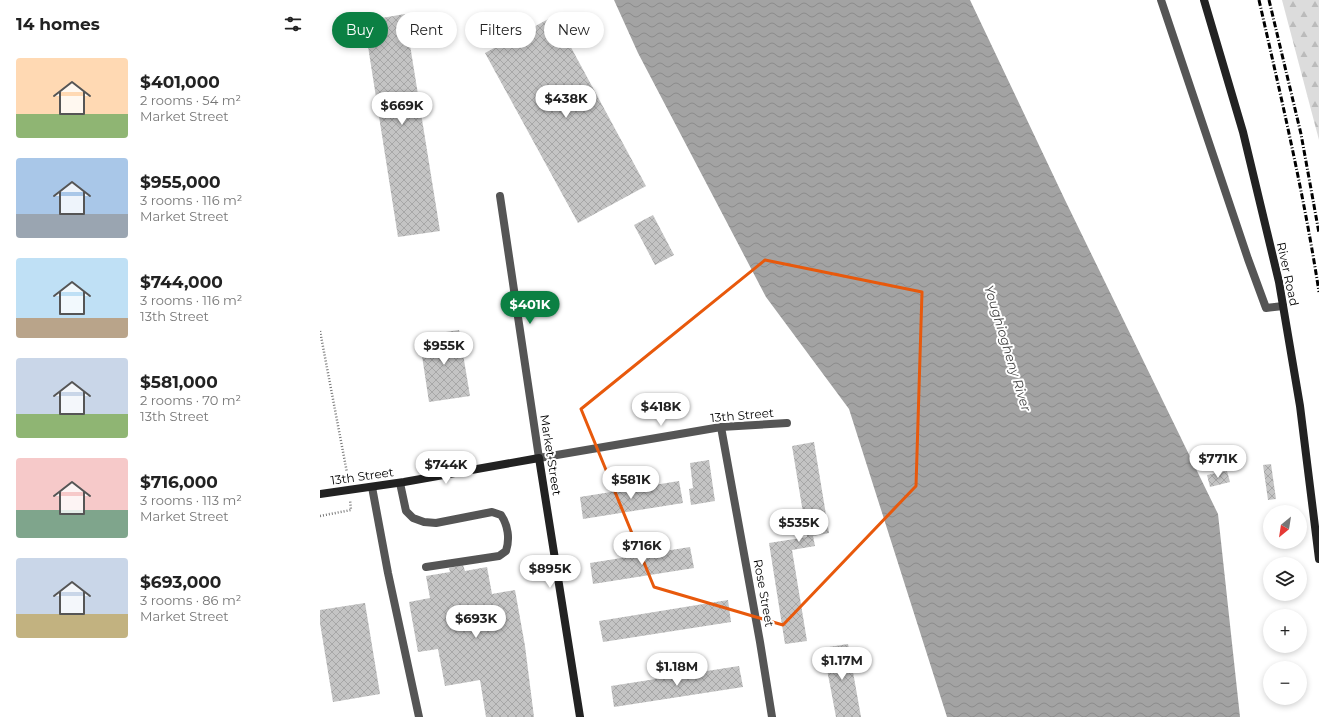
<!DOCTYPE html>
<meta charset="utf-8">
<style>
body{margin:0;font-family:Montserrat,sans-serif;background:#f6f6f6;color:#222;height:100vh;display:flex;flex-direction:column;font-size:15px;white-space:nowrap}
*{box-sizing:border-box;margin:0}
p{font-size:13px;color:#767676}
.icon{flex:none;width:22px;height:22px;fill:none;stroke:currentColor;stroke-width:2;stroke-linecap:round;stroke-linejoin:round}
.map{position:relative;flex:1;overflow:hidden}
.details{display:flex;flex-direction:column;background:#fff;width:320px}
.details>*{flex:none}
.banner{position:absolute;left:12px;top:12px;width:380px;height:36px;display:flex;gap:8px}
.needle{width:26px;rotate:210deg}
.fabs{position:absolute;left:943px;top:505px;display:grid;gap:8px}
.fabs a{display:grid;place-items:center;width:44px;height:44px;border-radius:50%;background:#fff;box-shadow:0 2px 6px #0003;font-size:20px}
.price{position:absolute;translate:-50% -34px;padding:0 9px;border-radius:14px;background:#fff;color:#222;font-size:13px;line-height:26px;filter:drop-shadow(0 1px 2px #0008)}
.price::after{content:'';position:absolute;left:50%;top:24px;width:12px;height:9px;margin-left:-6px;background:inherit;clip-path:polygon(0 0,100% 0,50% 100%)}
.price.current{background:#0b8043;color:#fff}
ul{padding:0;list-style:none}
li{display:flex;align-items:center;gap:12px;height:100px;padding:0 16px}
li span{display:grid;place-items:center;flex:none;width:112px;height:80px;border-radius:4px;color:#555}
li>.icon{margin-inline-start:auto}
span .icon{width:48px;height:48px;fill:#fffc;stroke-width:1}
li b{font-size:17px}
h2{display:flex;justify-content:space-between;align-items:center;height:48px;padding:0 16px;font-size:17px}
.chip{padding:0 14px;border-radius:18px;background:#fff;box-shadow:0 2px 6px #0003;font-size:14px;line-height:36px}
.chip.current{background:#0b8043;color:#fff}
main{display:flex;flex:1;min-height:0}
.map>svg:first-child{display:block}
.forest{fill:url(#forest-firs)}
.water{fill:url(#water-waves)}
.building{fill:url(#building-cross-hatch)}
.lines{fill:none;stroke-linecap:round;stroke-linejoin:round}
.path{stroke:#777;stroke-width:2.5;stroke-dasharray:1 2;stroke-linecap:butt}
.lane{stroke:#555;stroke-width:8}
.street{stroke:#555;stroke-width:8}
.secondary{stroke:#222;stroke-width:8}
.rail{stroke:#000;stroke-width:3;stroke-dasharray:6 2 1 2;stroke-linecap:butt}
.marked{fill:none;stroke:#e8590c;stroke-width:3;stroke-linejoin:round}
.labels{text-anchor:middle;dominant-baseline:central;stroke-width:4;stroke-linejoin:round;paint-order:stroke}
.street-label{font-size:12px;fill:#000;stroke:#fff}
.water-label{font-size:13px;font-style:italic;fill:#444;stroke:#fff}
</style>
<main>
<section class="details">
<h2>14 homes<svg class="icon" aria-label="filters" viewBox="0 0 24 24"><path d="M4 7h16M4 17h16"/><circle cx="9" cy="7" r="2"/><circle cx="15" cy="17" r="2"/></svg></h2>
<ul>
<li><span style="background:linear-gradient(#ffd9b3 70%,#8fb573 0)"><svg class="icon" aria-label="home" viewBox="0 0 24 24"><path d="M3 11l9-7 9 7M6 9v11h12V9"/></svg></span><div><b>$401,000</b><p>2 rooms · 54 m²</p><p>Market Street</p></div></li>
<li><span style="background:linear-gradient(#a9c7e8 70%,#9aa5b1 0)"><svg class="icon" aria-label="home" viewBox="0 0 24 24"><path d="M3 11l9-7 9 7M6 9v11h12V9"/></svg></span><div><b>$955,000</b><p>3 rooms · 116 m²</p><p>Market Street</p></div></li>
<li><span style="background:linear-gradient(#bfe0f5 75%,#b9a48a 0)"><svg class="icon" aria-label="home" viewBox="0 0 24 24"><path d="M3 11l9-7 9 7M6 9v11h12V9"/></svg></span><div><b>$744,000</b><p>3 rooms · 116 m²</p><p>13th Street</p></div></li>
<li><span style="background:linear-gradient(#c9d6e8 70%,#8fb573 0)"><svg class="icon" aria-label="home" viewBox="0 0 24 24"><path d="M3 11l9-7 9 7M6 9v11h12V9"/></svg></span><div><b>$581,000</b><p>2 rooms · 70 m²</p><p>13th Street</p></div></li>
<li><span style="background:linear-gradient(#f6c9c9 65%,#7fa58c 0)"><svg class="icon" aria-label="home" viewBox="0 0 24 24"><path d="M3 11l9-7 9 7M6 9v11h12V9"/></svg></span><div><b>$716,000</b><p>3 rooms · 113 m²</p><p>Market Street</p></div></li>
<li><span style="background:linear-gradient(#c9d6e8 70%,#c2b280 0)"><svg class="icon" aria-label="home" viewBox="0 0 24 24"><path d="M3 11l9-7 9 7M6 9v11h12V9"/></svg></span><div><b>$693,000</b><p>3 rooms · 86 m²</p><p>Market Street</p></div></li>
</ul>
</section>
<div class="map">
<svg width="999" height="717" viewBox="0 0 999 717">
<defs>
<pattern id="forest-firs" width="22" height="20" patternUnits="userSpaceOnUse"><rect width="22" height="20" fill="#dcdcdc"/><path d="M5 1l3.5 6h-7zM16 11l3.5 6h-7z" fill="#bbb"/></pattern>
<pattern id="water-waves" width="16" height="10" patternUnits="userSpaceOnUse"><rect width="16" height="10" fill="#a3a3a3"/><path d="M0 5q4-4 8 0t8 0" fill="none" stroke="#8b8b8b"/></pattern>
<pattern id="building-cross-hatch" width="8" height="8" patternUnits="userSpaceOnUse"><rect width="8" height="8" fill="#c4c4c4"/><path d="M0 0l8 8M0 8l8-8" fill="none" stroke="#a7a7a7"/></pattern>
</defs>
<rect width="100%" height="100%" fill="#fff"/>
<polygon class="forest" points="962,0 999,0 999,140"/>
<polygon class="water" points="294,0 650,0 745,200 898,514 920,717 627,717 529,409 446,297 318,53"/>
<g class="building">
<polygon points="85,14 120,231 78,237 44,21"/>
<polygon points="234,16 326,186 258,223 165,53"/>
<polygon points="333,215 354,255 335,265 314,225"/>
<polygon points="139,330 150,396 109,402 99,336"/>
<polygon points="494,442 509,533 493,536 495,546 472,550 487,641 465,644 449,543 487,537 472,446"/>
<polygon points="389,460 395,501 371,505 369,489 373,488 370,463"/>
<polygon points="951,464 956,499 948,500 943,465"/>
<polygon points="907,471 910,482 890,487 887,475"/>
<polygon points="359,481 363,503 263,519 260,497"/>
<polygon points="370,547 374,568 273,584 270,563"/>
<polygon points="143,565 145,571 167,567 172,594 195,590 205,646 214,717 166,717 160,680 125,686 118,649 98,652 89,602 110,598 106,576 130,572 129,568"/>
<polygon points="408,600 411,622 283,642 279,621"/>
<polygon points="45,603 60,694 13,702 0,623 0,610"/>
<polygon points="528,644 541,717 516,717 503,648"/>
<polygon points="419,666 423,687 294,707 291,686"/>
</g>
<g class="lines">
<g class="path">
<polyline points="0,331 28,478"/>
<polyline points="0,516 31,510 30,500"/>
</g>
<g class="lane">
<polyline points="841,0 928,259 946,308 963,306"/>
<polyline points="401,427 440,642 452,717"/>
<path d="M80 483 86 511 93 518 104 522 116 523 172 512 181 515C188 525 190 539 186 551L179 556 106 567"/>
<polyline points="52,487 68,573 99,717"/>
</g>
<polyline class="street" points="180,196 219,458 401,427 467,423"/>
<g class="secondary">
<polyline points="884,0 923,132 959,282 980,406 999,559"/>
<polyline points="0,494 84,482 219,458 260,717"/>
</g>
<g class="rail">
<path d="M939 0C961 97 984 194 999 292"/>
<polyline points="949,0 981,134 999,233"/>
</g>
</g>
<path class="marked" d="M445 260 602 292 596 486 463 625 334 587 261 409Z"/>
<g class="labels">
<g class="street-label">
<text transform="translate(968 274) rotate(78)">River Road</text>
<text transform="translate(422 415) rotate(-5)">13th Street</text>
<text transform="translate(231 455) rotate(81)">Market Street</text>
<text transform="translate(42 476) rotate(-8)">13th Street</text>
<text transform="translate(444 593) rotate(80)">Rose Street</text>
</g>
<g class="water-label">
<text transform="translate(688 348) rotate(73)">Youghiogheny River</text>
</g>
</g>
</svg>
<div class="fabs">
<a><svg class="needle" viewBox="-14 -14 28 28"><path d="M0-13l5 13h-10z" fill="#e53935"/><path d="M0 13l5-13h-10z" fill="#767676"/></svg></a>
<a><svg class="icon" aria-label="layers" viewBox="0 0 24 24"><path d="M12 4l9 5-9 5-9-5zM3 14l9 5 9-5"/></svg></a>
<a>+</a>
<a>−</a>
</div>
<b class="price" style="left:246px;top:119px">$438K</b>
<b class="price" style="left:82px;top:126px">$669K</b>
<b class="price current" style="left:210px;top:325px">$401K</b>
<b class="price" style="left:124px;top:366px">$955K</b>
<b class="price" style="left:341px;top:427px">$418K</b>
<b class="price" style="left:898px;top:479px">$771K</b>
<b class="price" style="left:126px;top:485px">$744K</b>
<b class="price" style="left:311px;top:500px">$581K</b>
<b class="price" style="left:479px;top:543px">$535K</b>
<b class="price" style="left:322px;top:566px">$716K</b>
<b class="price" style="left:230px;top:589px">$895K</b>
<b class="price" style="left:156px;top:639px">$693K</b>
<b class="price" style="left:522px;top:681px">$1.17M</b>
<b class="price" style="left:357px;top:687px">$1.18M</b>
<div class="banner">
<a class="chip current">Buy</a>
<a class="chip">Rent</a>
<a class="chip">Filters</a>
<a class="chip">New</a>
</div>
</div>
</main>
